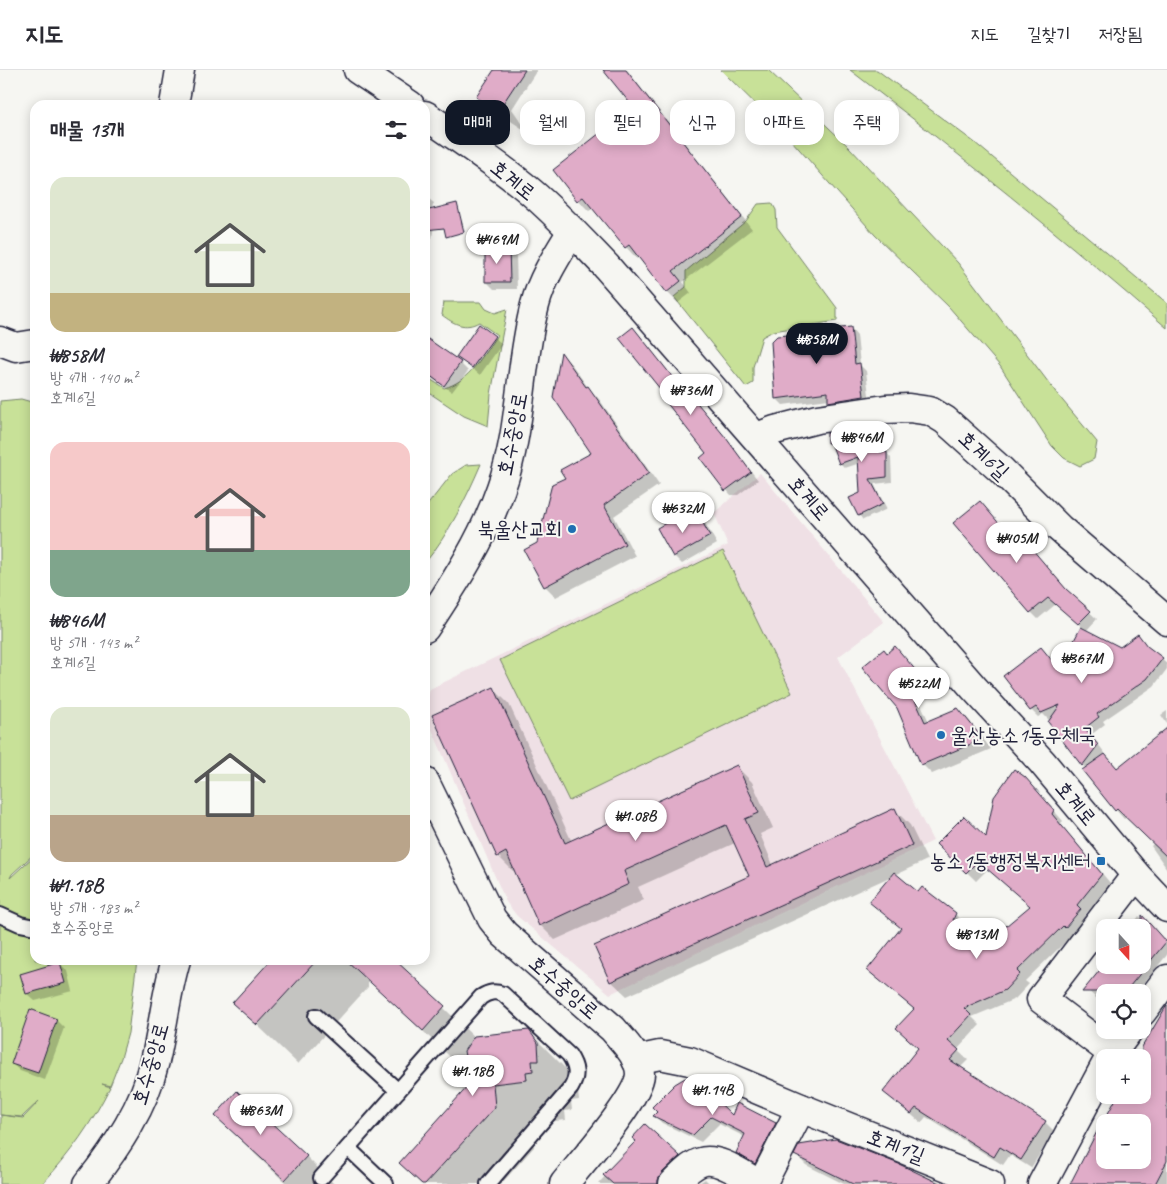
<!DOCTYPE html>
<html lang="ko">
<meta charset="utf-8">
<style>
body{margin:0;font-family:Caveat,"Poor Story",sans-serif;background:#f7f7f7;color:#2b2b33;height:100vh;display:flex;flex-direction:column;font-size:19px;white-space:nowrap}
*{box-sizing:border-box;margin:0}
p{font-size:16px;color:#7c7c81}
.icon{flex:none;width:28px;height:28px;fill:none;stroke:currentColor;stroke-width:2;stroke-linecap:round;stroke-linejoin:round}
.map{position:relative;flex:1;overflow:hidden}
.side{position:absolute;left:30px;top:30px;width:400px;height:865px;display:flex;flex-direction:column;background:#fff;border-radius:15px;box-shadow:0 2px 12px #0003}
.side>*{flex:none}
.top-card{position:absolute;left:445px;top:30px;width:475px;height:45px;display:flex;gap:10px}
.needle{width:32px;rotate:159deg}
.buttons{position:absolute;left:1096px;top:849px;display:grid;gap:10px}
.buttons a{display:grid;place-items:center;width:55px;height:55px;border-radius:10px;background:#fff;box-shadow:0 2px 12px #0003;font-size:25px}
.price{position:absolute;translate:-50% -42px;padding:0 11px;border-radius:18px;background:#fff;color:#222;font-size:16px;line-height:32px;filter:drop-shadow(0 1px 2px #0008)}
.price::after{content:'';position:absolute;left:50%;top:30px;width:15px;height:11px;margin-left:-8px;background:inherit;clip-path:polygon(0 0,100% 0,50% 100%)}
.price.active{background:#111827;color:#fff}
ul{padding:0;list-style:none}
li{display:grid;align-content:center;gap:10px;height:265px;padding:0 20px}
li span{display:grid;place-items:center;height:155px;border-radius:15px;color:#555}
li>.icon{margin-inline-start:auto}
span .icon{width:90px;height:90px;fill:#fffc;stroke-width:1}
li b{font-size:21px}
h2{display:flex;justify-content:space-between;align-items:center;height:60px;padding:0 20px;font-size:21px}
.tag{padding:0 18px;border-radius:15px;background:#fff;box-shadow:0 2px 12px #0003;font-size:18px;line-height:45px}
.tag.active{background:#111827;color:#fff}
header{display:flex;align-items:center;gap:30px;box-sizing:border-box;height:70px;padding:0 25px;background:#fff;border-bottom:1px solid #e1e1e2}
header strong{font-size:24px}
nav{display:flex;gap:28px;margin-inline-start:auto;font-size:18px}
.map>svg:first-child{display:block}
.built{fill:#efe0e5}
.green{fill:#c8e198;stroke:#75826a}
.shadow{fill:#0003;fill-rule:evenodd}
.building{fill:#e0acc8;stroke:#22223b;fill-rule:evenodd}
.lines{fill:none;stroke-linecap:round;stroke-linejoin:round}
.service-casing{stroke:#22223b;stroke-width:18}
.minor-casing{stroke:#22223b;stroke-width:31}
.tertiary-casing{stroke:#22223b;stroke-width:31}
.service{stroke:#f6f6f2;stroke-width:14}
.minor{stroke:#f6f6f2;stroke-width:28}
.tertiary{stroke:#f6f6f2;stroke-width:28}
.poi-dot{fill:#1f6fb2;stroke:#f6f6f2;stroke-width:2}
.labels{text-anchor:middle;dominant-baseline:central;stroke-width:4;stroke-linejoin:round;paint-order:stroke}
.street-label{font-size:21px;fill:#22223b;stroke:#f6f6f2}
.poi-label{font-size:21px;fill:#22223b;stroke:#f6f6f2;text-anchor:end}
</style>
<header>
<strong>지도</strong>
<nav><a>지도</a><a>길찾기</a><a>저장됨</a></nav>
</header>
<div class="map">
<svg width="1167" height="1114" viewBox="0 0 1167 1114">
<rect width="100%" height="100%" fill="#f6f6f2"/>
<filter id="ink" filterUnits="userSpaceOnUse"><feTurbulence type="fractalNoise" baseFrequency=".02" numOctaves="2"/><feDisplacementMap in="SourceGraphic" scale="10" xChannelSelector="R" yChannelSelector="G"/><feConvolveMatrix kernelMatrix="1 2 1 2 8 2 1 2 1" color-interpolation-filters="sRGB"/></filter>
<g filter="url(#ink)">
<polygon class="built" points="760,403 884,552 838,587 933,771 610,924 517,846 506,832 425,643 425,636 430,619 728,475 714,443"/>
<g class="green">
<polygon points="721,0 768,0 849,77 958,193 1058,325 1097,372 1094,389 1080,396 1064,388 1052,376 1000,296 949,237 875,165 784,62"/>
<path d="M850 0H877L974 72 1167 233V258C1064 168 958 83 850 0Z"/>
<polygon points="772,133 776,140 777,157 837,238 837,251 773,261 762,267 753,297 753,313 746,317 674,227 686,217 686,201 746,151 758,134"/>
<path d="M444 232H481L486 239 495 243 507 239 491 324 488 356 464 346 425 320V306L444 318C469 312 483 285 497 265L479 252C465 260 454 254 442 245Z"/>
<path d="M21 329 35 333V783L12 804 10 808 35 785V890H137L128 963 121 988 110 1016 102 1014 110 1017C92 1053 70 1084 42 1114H0L1 1045 23 1048 39 1031 22 1047 0 1045V331Z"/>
<path d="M481 394C466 429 449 463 425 493V438L452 404 466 395Z"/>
<polygon points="723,481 792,623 569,731 500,590"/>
</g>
<g class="shadow">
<polygon points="495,0 537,0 512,39 529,63 485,34 478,27"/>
<polygon points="604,0 627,0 752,159 683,212 691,223 678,233 667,222 639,187 637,189 626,177 594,138 589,141 578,130 635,38"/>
<polygon points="425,126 434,133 430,144 435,149 432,168 425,169"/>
<polygon points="509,178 516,185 517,219 494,219 487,212"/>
<polygon points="633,258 683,320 692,327 758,410 738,425 731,425 724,417 708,383 670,330"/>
<polygon points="851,258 857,265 860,295 866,301 870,333 835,338 829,329 783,335 776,328 812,265"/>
<polygon points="494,267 502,274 480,305 458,287"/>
<polygon points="425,268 460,293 468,301 452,322 425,303"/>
<polygon points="562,285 572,295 589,319 599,329 659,415 614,446 635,486 556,527 545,516 538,474 566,408 593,384"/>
<polygon points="878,357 883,362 884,383 887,383 891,388 892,412 874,414 887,439 863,450 859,445 861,424 860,393 845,398 840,393 833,378 828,373"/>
<polygon points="698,445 705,453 717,474 682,494 674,486 658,458 677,448 683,453"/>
<polygon points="1020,478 1097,549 1086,561 1120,579 1138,566 1150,580 1167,594 1167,599 1154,616 1103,651 1105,654 1091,665 1105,683 1101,688 1105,685 1118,699 1167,660 1167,799 1151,776 1154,773 1127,747 1124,749 1116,740 1086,699 1049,652 1050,651 1043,644 1038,647 1031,640 1041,578 1060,600 1082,557 1056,534 1038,549 1031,542"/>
<polygon points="895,577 933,621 920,632 929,652 958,639 968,649 991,679 932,704 922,694 887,584"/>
<polygon points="494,619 509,634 572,772 737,697 752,712 773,758 760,764 773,795 895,740 910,755 927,790 895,805 919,824 955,844 965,854 962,860 982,878 1031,836 988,799 976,811 938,774 987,770 1034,718 1063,751 1060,754 1111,814 1085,845 1089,849 1025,911 1029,914 1015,929 972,947 980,955 957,980 968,990 960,998 1045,1052 1054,1061 1031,1098 1010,1085 1003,1095 926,1047 921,1053 885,1022 919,978 915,940 868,900 902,859 870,832 892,806 627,926 611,911 750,807 735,773 638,817 644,830 555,870 540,855 515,800 513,801 498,786"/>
<polygon points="1167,641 1167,654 1161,645"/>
<polygon points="1139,846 1167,874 1167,885 1136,922 1105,922 1105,936 1086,919 1106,895 1142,895 1142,858 1130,858"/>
<polygon points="273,890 396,890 394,890 474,967 529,962 569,1002 577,1014 579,1030 571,1031 572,1040 565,1041 566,1050 533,1053 534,1077 501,1114 421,1114 400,1093 472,1015 468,995 464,1000 368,909 368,917 298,994 234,933"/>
<polygon points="60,894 68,901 73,921 35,931 27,924"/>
<path d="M1167 946V1114H1072L1119 1025H1142V988H1139L1159 949ZM1105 1052H1142V1090H1105Z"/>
<polygon points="56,950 64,958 45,1010 20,1001 12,994"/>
<polygon points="238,1023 307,1087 334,1114 287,1114 257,1086 217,1046"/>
<polygon points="655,1046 732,1047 775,1054 783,1061 762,1100 745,1090 737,1083 745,1067 719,1054 701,1072 662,1053"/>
<polygon points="645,1056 688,1095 669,1114 598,1114 637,1071"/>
<polygon points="836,1070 945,1114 844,1114 806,1095 796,1085"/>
<polygon points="705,1109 710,1114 698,1114"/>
</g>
<g class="building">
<polygon points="494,0 525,0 498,41 476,27"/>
<polygon points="603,0 626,0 742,147 673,201 681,211 666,223 629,175 625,178 583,127 577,131 553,100 633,37"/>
<polygon points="457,133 464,162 446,167 444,158 425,160 425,141"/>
<polygon points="485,177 509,177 510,212 485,212"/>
<polygon points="479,254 495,266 472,298 456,287"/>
<polygon points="633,257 682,319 684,317 726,368 751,402 725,421 700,388 706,383 666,332 669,330 619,268"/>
<polygon points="851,257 855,294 860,293 864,326 828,332 828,322 775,329 771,272 777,266 811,263 811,261"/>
<polygon points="425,267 461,292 444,316 425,302"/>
<polygon points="561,282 586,317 588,316 649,403 604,435 625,474 544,517 524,480 537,473 552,414 565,408 560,400 591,383 553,327"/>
<polygon points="878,356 880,382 887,382 887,407 870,409 883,434 858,446 849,428 860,423 858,387 839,394 831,373 827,373 827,363"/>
<polygon points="980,431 1019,477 1026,472 1066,519 1091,541 1078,554 1048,528 1030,543 953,453"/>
<polygon points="698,444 710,466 673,487 657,458 678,446 682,453"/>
<polygon points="1081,557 1120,577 1138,564 1147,576 1163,588 1147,609 1097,644 1099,647 1085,658 1098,675 1082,696 1048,652 1060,635 1041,643 1036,637 1030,641 1003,606 1041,577 1059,599"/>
<polygon points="895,576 924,610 911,621 925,652 958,638 983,669 921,695 897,638 862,597 884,579 887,583"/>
<polygon points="494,617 565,773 737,695 759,743 745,749 767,797 895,738 912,775 610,912 594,876 749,806 726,755 624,801 629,814 539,856 506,782 497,787 432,645"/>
<polygon points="1167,658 1167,787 1117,739 1115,741 1082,700 1105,684 1117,698"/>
<polygon points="1014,699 1025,707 1054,740 1052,744 1102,804 1077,835 1081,839 1065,858 1063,856 1017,901 1020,904 1005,920 964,938 971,945 948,970 959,980 950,990 1046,1051 1021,1090 1000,1077 994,1087 916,1038 911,1044 883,1022 918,978 896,958 914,939 867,900 901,858 869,832 894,802 918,822 922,817 956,843 953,850 982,876 1030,836 978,791 966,803 936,774 964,746 986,767 994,727"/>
<polygon points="1142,845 1166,872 1125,922 1082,922 1104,895 1142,895"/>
<polygon points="271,890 317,890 257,955 232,933"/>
<polygon points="346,890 395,890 445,936 423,961"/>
<polygon points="60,892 66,913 26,924 20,904"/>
<path d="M1167 935V1091L1155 1114H1070L1105 1046V1049L1118 1025H1142V977ZM1105 1052H1142V1090H1105Z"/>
<polygon points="30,939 57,949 38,1003 11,994"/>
<polygon points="529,960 538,973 539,991 532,991 533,1001 526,1002 527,1010 493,1014 495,1037 425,1114 422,1114 399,1093 470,1014 464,981 474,966"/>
<polygon points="685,1008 697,1011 732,1045 737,1033 776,1053 755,1094 736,1083 745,1064 711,1047 693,1065 653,1046 657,1042 652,1037 675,1014"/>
<polygon points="237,1021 307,1086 285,1110 215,1046"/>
<polygon points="645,1054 680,1086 662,1103 658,1110 658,1114 613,1114 603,1105 636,1071 632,1068"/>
<polygon points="836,1069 899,1094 941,1114 853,1114 794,1085 799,1075"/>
</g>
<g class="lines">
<g class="service-casing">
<g id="service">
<polyline points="0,845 20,854 35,857"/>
<polyline points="316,946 398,1021"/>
<polyline points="348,1078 386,1114"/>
<path d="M321 1108 481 927C489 922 494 921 503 924L569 985C577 997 578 1006 571 1018L488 1114"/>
</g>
</g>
<g class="minor-casing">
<g id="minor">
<polyline points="174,35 180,0"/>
<polyline points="0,271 16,277 35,274"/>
<polyline points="757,367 775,360 817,349 885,339 909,338 930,341 945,350 1001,400 1059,458 1167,551"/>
<path d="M425 712 492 849 504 864 613 959C623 971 640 987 640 1004 639 1028 581 1093 564 1114"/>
<polyline points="1142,942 1167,909"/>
<polyline points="1112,983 1129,960"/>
<polyline points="1109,988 1112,983 1041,929 1136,805"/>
<polyline points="636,990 660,985 690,991 801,1038 990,1114"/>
<path d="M673 1114C681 1106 690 1096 701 1092 718 1086 744 1106 759 1114"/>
<polyline points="762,1114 801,1038"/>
<polyline points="1042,1114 1105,996"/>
</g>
</g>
<g class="tertiary-casing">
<g id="tertiary">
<polyline points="358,0 410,35"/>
<path d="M425 45C461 70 498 94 531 122 558 145 582 171 606 196L974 618 1042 692 1136 805 1167 838"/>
<path d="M425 558C454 514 484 468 501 418 522 360 519 295 535 235 542 208 558 184 572 161"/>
<path d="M88 1114C117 1077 144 1037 155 991 163 958 166 923 176 890"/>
</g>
</g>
<use href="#service" class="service"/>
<use href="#minor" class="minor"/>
<use href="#tertiary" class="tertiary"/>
</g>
</g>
<g class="poi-dot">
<circle cx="572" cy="459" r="5"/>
<circle cx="941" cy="665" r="5"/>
<rect x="1096" y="786" width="10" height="10" rx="2.5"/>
</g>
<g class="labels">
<g class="street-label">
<text transform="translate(513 110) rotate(39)">호계로</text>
<text transform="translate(512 364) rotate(-79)">호수중앙로</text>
<text transform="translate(984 385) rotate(43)">호계6길</text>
<text transform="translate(809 428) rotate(49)">호계로</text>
<text transform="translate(1076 733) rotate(50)">호계로</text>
<text transform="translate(564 917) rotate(41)">호수중앙로</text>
<text transform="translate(150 994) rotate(-74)">호수중앙로</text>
<text transform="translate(896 1076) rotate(21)">호계1길</text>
</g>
<g class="poi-label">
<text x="562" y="459">북울산교회</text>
<text x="951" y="665" text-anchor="start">울산농소1동우체국</text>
<text x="1091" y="791">농소1동행정복지센터</text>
</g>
</g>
</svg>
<div class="buttons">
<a><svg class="needle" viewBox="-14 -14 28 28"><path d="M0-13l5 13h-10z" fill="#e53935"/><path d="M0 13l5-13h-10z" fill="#7c7c81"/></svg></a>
<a><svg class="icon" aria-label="locate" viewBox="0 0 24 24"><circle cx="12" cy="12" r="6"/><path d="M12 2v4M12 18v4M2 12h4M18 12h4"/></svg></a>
<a>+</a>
<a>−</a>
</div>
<b class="price" style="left:497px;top:195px">₩469M</b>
<b class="price active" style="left:817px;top:295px">₩858M</b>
<b class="price" style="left:691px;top:346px">₩736M</b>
<b class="price" style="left:862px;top:393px">₩846M</b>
<b class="price" style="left:683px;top:464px">₩632M</b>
<b class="price" style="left:1017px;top:494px">₩405M</b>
<b class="price" style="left:1082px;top:614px">₩367M</b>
<b class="price" style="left:919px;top:639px">₩522M</b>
<b class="price" style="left:636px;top:772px">₩1.08B</b>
<b class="price" style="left:977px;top:890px">₩813M</b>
<b class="price" style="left:473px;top:1027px">₩1.18B</b>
<b class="price" style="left:713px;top:1046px">₩1.14B</b>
<b class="price" style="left:261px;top:1066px">₩863M</b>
<div class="top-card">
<a class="tag active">매매</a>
<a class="tag">월세</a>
<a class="tag">필터</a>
<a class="tag">신규</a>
<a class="tag">아파트</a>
<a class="tag">주택</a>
</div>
<section class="side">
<h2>매물 13개<svg class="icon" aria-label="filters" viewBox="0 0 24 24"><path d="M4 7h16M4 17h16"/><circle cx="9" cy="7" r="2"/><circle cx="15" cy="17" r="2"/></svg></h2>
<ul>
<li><span style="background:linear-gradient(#dfe7d0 75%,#c2b280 0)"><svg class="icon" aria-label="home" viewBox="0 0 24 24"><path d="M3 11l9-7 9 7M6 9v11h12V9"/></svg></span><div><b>₩858M</b><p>방 4개 · 140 m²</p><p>호계6길</p></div></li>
<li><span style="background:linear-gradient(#f6c9c9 70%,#7fa58c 0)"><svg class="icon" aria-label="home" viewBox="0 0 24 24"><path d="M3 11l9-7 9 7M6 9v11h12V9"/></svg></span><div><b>₩846M</b><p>방 5개 · 143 m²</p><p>호계6길</p></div></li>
<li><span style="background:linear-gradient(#dfe7d0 70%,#b9a48a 0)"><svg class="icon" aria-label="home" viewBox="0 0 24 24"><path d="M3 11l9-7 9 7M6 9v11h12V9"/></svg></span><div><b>₩1.18B</b><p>방 5개 · 183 m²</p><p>호수중앙로</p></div></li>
</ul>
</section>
</div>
